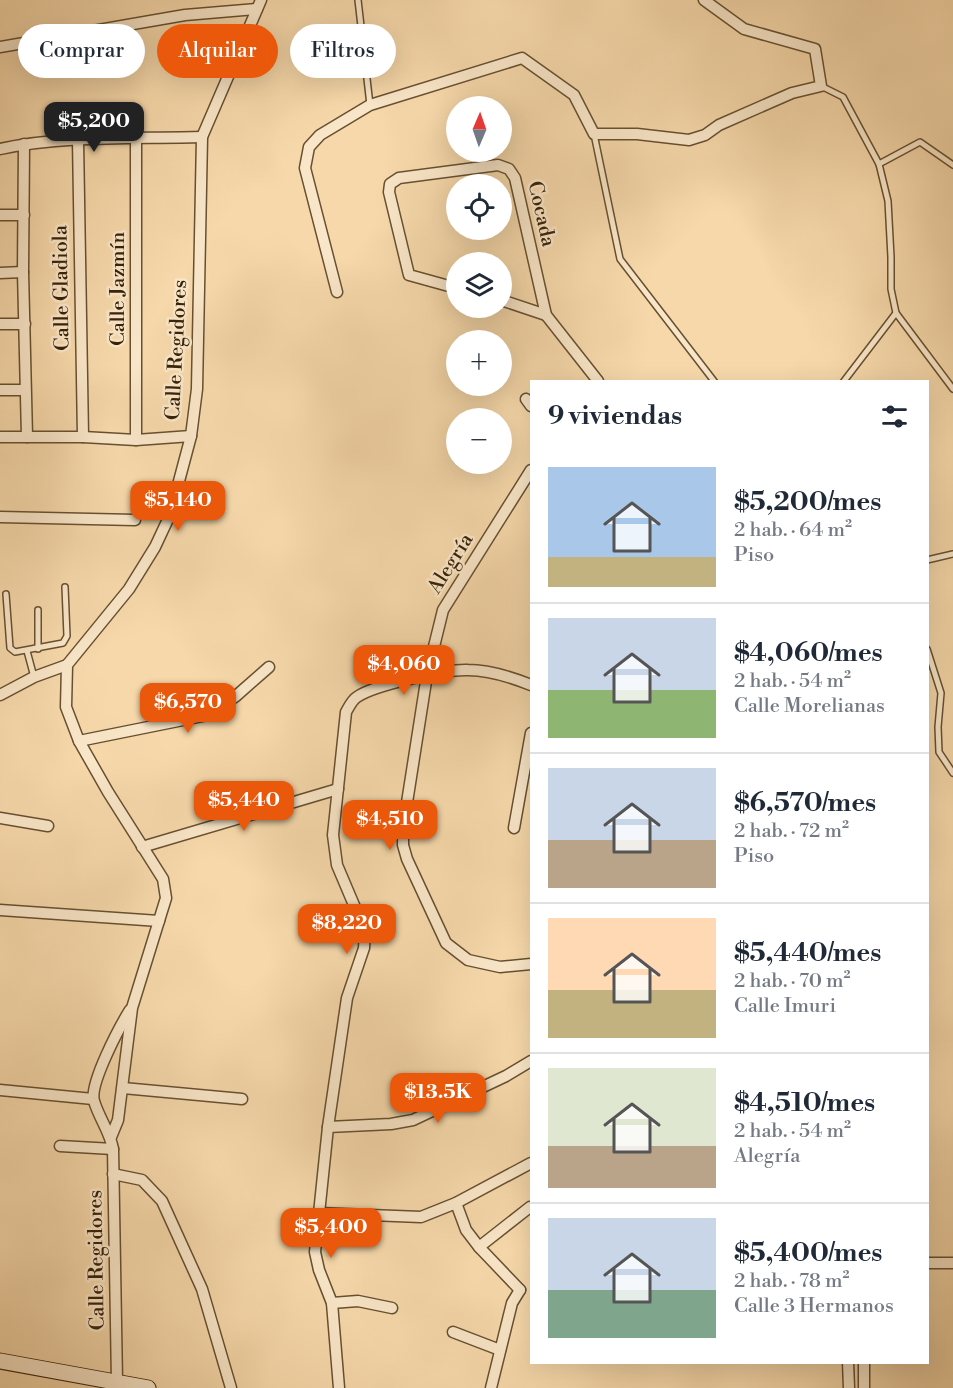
<!DOCTYPE html>
<html lang="es">
<meta charset="utf-8">
<style>
body{margin:0;font-family:"Libre Bodoni",serif;background:#f2f2f3;color:#1f2937;height:100vh;display:flex;flex-direction:column;font-size:22px;white-space:nowrap}
*{box-sizing:border-box;margin:0}
p{font-size:20px;color:#747a83}
.icon{flex:none;width:33px;height:33px;fill:none;stroke:currentColor;stroke-width:2;stroke-linecap:round;stroke-linejoin:round}
.map{position:relative;flex:1;overflow:hidden}
.drawer{position:absolute;left:530px;top:380px;width:399px;height:984px;display:flex;flex-direction:column;background:#fff;border-radius:0px;box-shadow:0 6px 24px #0002}
.drawer>*{flex:none}
.top-card{position:absolute;left:18px;top:24px;width:422px;height:54px;display:flex;gap:12px}
.needle{width:39px;rotate:2deg}
.controls{position:absolute;left:446px;top:96px;display:grid;gap:12px}
.controls a{display:grid;place-items:center;width:66px;height:66px;border-radius:50%;background:#fff;box-shadow:0 6px 24px #0002;font-size:30px}
.price{position:absolute;translate:-50% -51px;padding:0 14px;border-radius:12px;background:#ea580c;color:#fff;font-size:20px;line-height:39px;filter:drop-shadow(0 2px 3px #0008)}
.price::after{content:'';position:absolute;left:50%;top:36px;width:18px;height:14px;margin-left:-9px;background:inherit;clip-path:polygon(0 0,100% 0,50% 100%)}
.price.selected{background:#222;color:#fff}
ul{padding:0;list-style:none}
li{display:flex;align-items:center;gap:18px;height:150px;padding:0 18px}
li+li{border-top:2px solid #e0e1e3}
li span{display:grid;place-items:center;flex:none;width:168px;height:120px;border-radius:0px;color:#555}
li>.icon{margin-inline-start:auto}
span .icon{width:72px;height:72px;fill:#fffc;stroke-width:1}
li b{font-size:26px}
h2{display:flex;justify-content:space-between;align-items:center;height:72px;padding:0 18px;font-size:26px}
.pill{padding:0 21px;border-radius:27px;background:#fff;box-shadow:0 6px 24px #0002;font-size:21px;line-height:54px}
.pill.selected{background:#ea580c;color:#fff}
.map>svg:first-child{display:block}
.lines{fill:none;stroke-linecap:round;stroke-linejoin:round}
.lane-casing{stroke:#675031;stroke-width:8}
.street-casing{stroke:#675031;stroke-width:13}
.secondary-casing{stroke:#372209;stroke-width:17}
.lane{stroke:#f9e6c8;stroke-width:5}
.street{stroke:#f9e6c8;stroke-width:10}
.secondary{stroke:#f9e6c8;stroke-width:15}
.labels{text-anchor:middle;dominant-baseline:central;stroke-width:5;stroke-linejoin:round;paint-order:stroke}
.street-label{font-size:20px;fill:#372209;stroke:#f9e6c8}
</style>
<div class="map">
<svg width="953" height="1388" viewBox="0 0 953 1388">
<rect width="100%" height="100%" fill="#f6d8aa"/>
<filter id="stains"><feTurbulence type="fractalNoise" baseFrequency=".00333" numOctaves="4"/><feColorMatrix values="0 0 0 0 .2 0 0 0 0 .09 0 0 0 0 .02 0 0 0 .5 -.17"/></filter>
<radialGradient id="worn" r=".72"><stop offset=".6" stop-color="#630" stop-opacity="0"/><stop offset="1" stop-color="#630" stop-opacity=".3"/></radialGradient>
<g class="lines">
<g class="lane-casing">
<g id="lane">
<polyline points="358,0 370,105"/>
<polyline points="821,86 843,97 879,164 888,201 891,257 891,289 896,313 844,381"/>
<polyline points="594,134 620,259 714,381"/>
<polyline points="879,164 920,142 953,165"/>
<polyline points="896,313 953,389"/>
<polyline points="927,560 953,554"/>
<polyline points="6,594 10,648 15,652 63,643 67,636 65,587"/>
<polyline points="38,610 38,649"/>
<polyline points="927,649 941,693 938,727 939,752 953,773"/>
<polyline points="27,651 34,677"/>
</g>
</g>
<g class="street-casing">
<g id="street">
<polyline points="0,47 185,15 257,9"/>
<polyline points="136,138 136,440"/>
<polyline points="78,140 83,437"/>
<polyline points="24,144 23,272 27,437"/>
<path d="M0 149C66 135 135 139 202 137"/>
<polyline points="0,215 24,215"/>
<polyline points="0,273 23,272"/>
<polyline points="456,288 409,275 389,192 390,184 399,178 498,165 509,169 515,178 546,315 598,381"/>
<polyline points="337,292 305,168 309,147 320,135 370,105 522,58 574,95 594,134 637,134 689,140 705,135 719,125 792,93 821,86 815,49 744,29 704,0"/>
<polyline points="501,300 546,315"/>
<polyline points="0,324 25,324"/>
<polyline points="0,390 25,390"/>
<polyline points="526,399 531,406"/>
<polyline points="0,437 83,437 136,440 191,436"/>
<polyline points="531,470 443,610 427,675 403,828 403,845 407,859 446,943 468,960 500,967 531,964"/>
<polyline points="0,517 135,520"/>
<polyline points="0,695 34,677 67,665"/>
<polyline points="79,741 208,715 236,696 269,667"/>
<polyline points="0,818 48,826"/>
<polyline points="514,828 531,733"/>
<polyline points="142,847 338,789"/>
<polyline points="0,910 159,921"/>
<polyline points="123,1088 242,1099"/>
<polyline points="0,1090 93,1099"/>
<polyline points="328,1127 391,1124 413,1120 506,1076 531,1061"/>
<polyline points="111,1137 118,1120 132,1008 166,898 163,879 108,792 79,741 66,707 67,665 129,589 155,547 170,515 191,436 197,389 202,137 261,0"/>
<polyline points="60,1146 113,1149"/>
<polyline points="113,1174 142,1180 162,1201 202,1289 231,1388"/>
<polyline points="456,1203 466,1230 479,1247 520,1290"/>
<polyline points="319,1213 421,1217 456,1203 531,1163"/>
<polyline points="479,1247 530,1207"/>
<polyline points="927,1263 953,1263"/>
<polyline points="332,1303 358,1301 392,1308"/>
<polyline points="453,1332 500,1350"/>
<polyline points="848,1362 849,1388"/>
<polyline points="864,1362 864,1388"/>
<path d="M117 1382 113 1149C110 1132 99 1118 94 1101 89 1084 120 1026 130 1010"/>
<path d="M339 1388 332 1303 319 1270 315 1252 328 1127 347 998 364 948 365 931 337 865 333 835 346 712C349 707 352 700 357 697 374 685 446 669 468 670 490 670 511 677 531 685"/>
<polyline points="491,1388 512,1303 520,1290"/>
</g>
</g>
<g class="secondary-casing">
<polyline id="secondary" points="0,1361 148,1388"/>
</g>
<use href="#lane" class="lane"/>
<use href="#street" class="street"/>
<use href="#secondary" class="secondary"/>
</g>
<g class="labels">
<g class="street-label">
<text transform="translate(541 214) rotate(77)">Cocada</text>
<text transform="translate(62 288) rotate(-91)">Calle Gladiola</text>
<text transform="translate(118 289) rotate(-90)">Calle Jazmín</text>
<text transform="translate(177 350) rotate(-87)">Calle Regidores</text>
<text transform="translate(451 564) rotate(-58)">Alegría</text>
<text transform="translate(97 1260) rotate(-91)">Calle Regidores</text>
</g>
</g>
<rect width="100%" height="100%" filter="url(#stains)"/>
<rect width="100%" height="100%" fill="url(#worn)"/>
</svg>
<div class="controls">
<a><svg class="needle" viewBox="-14 -14 28 28"><path d="M0-13l5 13h-10z" fill="#e53935"/><path d="M0 13l5-13h-10z" fill="#747a83"/></svg></a>
<a><svg class="icon" aria-label="locate" viewBox="0 0 24 24"><circle cx="12" cy="12" r="6"/><path d="M12 2v4M12 18v4M2 12h4M18 12h4"/></svg></a>
<a><svg class="icon" aria-label="layers" viewBox="0 0 24 24"><path d="M12 4l9 5-9 5-9-5zM3 14l9 5 9-5"/></svg></a>
<a>+</a>
<a>−</a>
</div>
<b class="price selected" style="left:94px;top:153px">$5,200</b>
<b class="price" style="left:178px;top:532px">$5,140</b>
<b class="price" style="left:404px;top:696px">$4,060</b>
<b class="price" style="left:188px;top:734px">$6,570</b>
<b class="price" style="left:244px;top:832px">$5,440</b>
<b class="price" style="left:390px;top:851px">$4,510</b>
<b class="price" style="left:347px;top:955px">$8,220</b>
<b class="price" style="left:438px;top:1124px">$13.5K</b>
<b class="price" style="left:331px;top:1259px">$5,400</b>
<div class="top-card">
<a class="pill">Comprar</a>
<a class="pill selected">Alquilar</a>
<a class="pill">Filtros</a>
</div>
<section class="drawer">
<h2>9 viviendas<svg class="icon" aria-label="filters" viewBox="0 0 24 24"><path d="M4 7h16M4 17h16"/><circle cx="9" cy="7" r="2"/><circle cx="15" cy="17" r="2"/></svg></h2>
<ul>
<li><span style="background:linear-gradient(#a9c7e8 75%,#c2b280 0)"><svg class="icon" aria-label="home" viewBox="0 0 24 24"><path d="M3 11l9-7 9 7M6 9v11h12V9"/></svg></span><div><b>$5,200/mes</b><p>2 hab. · 64 m²</p><p>Piso</p></div></li>
<li><span style="background:linear-gradient(#c9d6e8 60%,#8fb573 0)"><svg class="icon" aria-label="home" viewBox="0 0 24 24"><path d="M3 11l9-7 9 7M6 9v11h12V9"/></svg></span><div><b>$4,060/mes</b><p>2 hab. · 54 m²</p><p>Calle Morelianas</p></div></li>
<li><span style="background:linear-gradient(#c9d6e8 60%,#b9a48a 0)"><svg class="icon" aria-label="home" viewBox="0 0 24 24"><path d="M3 11l9-7 9 7M6 9v11h12V9"/></svg></span><div><b>$6,570/mes</b><p>2 hab. · 72 m²</p><p>Piso</p></div></li>
<li><span style="background:linear-gradient(#ffd9b3 60%,#c2b280 0)"><svg class="icon" aria-label="home" viewBox="0 0 24 24"><path d="M3 11l9-7 9 7M6 9v11h12V9"/></svg></span><div><b>$5,440/mes</b><p>2 hab. · 70 m²</p><p>Calle Imuri</p></div></li>
<li><span style="background:linear-gradient(#dfe7d0 65%,#b9a48a 0)"><svg class="icon" aria-label="home" viewBox="0 0 24 24"><path d="M3 11l9-7 9 7M6 9v11h12V9"/></svg></span><div><b>$4,510/mes</b><p>2 hab. · 54 m²</p><p>Alegría</p></div></li>
<li><span style="background:linear-gradient(#c9d6e8 60%,#7fa58c 0)"><svg class="icon" aria-label="home" viewBox="0 0 24 24"><path d="M3 11l9-7 9 7M6 9v11h12V9"/></svg></span><div><b>$5,400/mes</b><p>2 hab. · 78 m²</p><p>Calle 3 Hermanos</p></div></li>
</ul>
</section>
</div>
